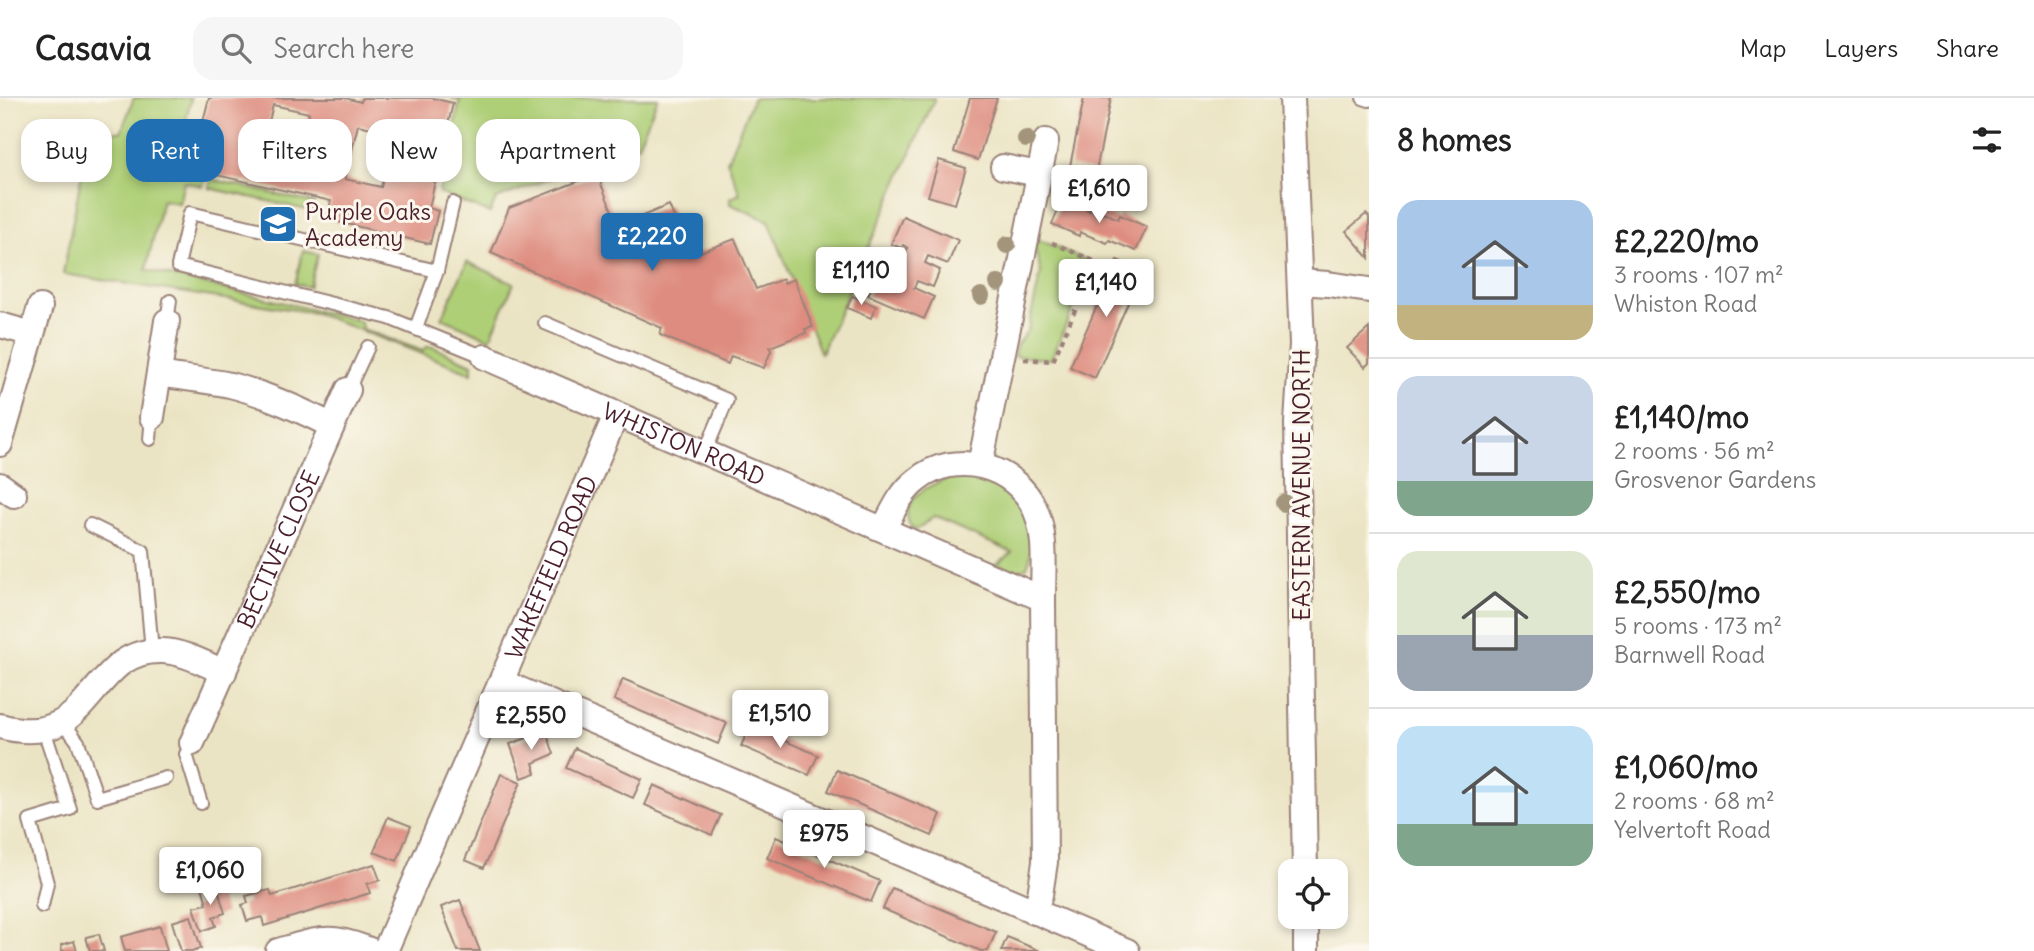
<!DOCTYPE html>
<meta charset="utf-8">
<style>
body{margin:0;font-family:Delius,sans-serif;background:#f6f6f6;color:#222;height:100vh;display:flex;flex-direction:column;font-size:26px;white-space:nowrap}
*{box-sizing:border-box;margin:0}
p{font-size:23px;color:#767676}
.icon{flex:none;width:38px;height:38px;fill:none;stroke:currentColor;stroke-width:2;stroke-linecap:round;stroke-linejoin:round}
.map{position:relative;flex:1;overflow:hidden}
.panel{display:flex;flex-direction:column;background:#fff;width:665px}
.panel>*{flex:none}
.hud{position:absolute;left:21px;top:21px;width:665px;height:63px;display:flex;gap:14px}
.tools{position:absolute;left:1278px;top:761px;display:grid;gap:14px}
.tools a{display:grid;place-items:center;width:70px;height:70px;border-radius:14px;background:#fff;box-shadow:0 4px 10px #0003;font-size:35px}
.price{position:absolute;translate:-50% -60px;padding:0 16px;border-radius:7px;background:#fff;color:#222;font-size:23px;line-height:46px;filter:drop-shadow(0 2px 4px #0008)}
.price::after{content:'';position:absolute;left:50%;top:42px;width:21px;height:16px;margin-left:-10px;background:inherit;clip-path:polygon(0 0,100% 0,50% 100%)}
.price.selected{background:#1f6fb2;color:#fff}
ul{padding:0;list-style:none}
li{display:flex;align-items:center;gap:21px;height:175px;padding:0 28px}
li+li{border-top:2px solid #e0e0e0}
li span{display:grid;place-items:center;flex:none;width:196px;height:140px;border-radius:21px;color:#555}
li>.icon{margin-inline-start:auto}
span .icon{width:84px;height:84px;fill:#fffc;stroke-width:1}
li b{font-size:30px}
h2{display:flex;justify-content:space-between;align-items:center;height:84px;padding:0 28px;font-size:30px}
.pill{padding:0 24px;border-radius:21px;background:#fff;box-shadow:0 4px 10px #0003;font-size:24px;line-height:63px}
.pill.selected{background:#1f6fb2;color:#fff}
header{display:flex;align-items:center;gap:42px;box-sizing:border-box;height:98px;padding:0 35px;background:#fff;border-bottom:2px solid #e0e0e0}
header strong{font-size:33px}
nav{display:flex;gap:38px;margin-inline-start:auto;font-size:24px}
.search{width:490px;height:63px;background:#f6f6f6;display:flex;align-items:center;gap:18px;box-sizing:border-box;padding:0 24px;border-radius:21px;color:#767676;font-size:26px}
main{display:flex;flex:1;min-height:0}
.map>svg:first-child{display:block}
.green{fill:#afcf77;stroke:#7c7751;stroke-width:2}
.building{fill:#de8c7f;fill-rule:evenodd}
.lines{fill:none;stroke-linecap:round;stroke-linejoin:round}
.lane-casing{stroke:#9a8278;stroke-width:16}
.street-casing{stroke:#9a8278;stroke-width:28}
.path{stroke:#9a8278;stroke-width:4.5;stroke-dasharray:5 5;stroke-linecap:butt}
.lane{stroke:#fff;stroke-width:12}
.street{stroke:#fff;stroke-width:24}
.tree{fill:#a3957c}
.labels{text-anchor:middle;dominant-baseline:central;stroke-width:6;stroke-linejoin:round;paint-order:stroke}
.poi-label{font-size:23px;fill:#4a1f2b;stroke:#fbf7ec;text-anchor:start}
.street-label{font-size:23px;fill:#4a1f2b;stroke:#fbf7ec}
</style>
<header>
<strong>Casavia</strong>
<div class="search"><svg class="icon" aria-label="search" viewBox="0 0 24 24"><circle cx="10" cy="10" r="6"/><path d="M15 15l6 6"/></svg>Search here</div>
<nav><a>Map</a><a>Layers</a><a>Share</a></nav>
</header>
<main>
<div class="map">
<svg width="1369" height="853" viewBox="0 0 1369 853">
<rect width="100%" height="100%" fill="#fbf7ec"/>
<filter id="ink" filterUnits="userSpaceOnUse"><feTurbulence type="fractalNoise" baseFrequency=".0143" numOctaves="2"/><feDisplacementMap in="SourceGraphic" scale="14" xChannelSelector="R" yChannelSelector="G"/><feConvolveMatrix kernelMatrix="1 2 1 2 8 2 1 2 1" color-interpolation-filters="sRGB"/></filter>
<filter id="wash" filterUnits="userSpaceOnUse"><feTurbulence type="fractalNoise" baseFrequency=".00686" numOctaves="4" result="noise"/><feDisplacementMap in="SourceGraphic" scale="28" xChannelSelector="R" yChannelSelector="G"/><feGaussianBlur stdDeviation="1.57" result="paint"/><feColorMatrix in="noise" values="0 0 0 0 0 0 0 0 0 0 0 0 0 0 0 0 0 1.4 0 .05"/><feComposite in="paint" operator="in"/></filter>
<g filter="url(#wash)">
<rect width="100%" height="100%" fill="#ebe4c4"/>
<g class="green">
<polygon points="134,0 191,0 181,42 210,49 203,88 184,84 179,105 162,102 146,172 356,222 361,225 362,231 423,253 426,249 433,249 472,266 472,275 315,215 63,176 90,31 121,34"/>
<polygon points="451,0 658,0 638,47 496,101 490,115 439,95 460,3"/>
<polygon points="753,0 935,0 821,256 769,123 730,106 730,100 740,96 727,63"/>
<polygon points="211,81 314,105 312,113 209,90"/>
<polygon points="1037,141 1093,165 1051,261 1014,258 1017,246 1028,232 1041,174 1035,151"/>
<polygon points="303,153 318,156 309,189 295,186"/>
<polygon points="467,164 514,185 490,241 442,220"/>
<path d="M970 378C1001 383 1025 405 1030 437 1032 448 1032 460 1026 470L1014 473 996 467 1012 454 933 420 916 432C911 428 909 425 908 418 907 391 948 378 970 378Z"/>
</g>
<g id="blocks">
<g class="building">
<path d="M209 0H345L361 4 362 0H432L453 5 429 110 438 113 430 146 326 121 331 103 212 76 220 44 199 39ZM273 7 309 15 297 69 260 61ZM358 27 394 35 381 89 345 81Z"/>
<polygon points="970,0 997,0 978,62 954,54"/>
<polygon points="1084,0 1111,0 1096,73 1070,68"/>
<polygon points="939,62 966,70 955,106 928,98"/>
<polygon points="597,76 618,128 669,107 690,158 735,141 756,191 783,181 784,185 794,181 813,229 805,231 806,235 770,249 771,253 764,270 731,258 728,266 660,237 662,230 491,155 509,110"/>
<polygon points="1063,101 1090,113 1091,109 1118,121 1120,117 1147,129 1136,153 1109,142 1107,145 1080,134 1079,138 1052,126"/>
<polygon points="1366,116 1369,119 1369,160 1346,133"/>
<polygon points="903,118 958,142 948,166 928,158 925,165 940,172 933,189 917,183 914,190 934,199 924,221 868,197 880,170 891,175 889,179 894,181 908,150 903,147 901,150 891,146"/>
<polygon points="1117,162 1142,173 1095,280 1070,269"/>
<polygon points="852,198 876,208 871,220 847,210"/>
<polygon points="1369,230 1369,265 1365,269 1347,250"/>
<polygon points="623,581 727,625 718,646 614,602"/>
<polygon points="750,628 818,657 809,677 741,648"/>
<polygon points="546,633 554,656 533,665 536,675 522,680 510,646"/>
<polygon points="575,650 642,681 633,700 566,670"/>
<polygon points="837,672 941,716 932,738 828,693"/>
<polygon points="501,676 521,684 484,770 465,762"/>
<polygon points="654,687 721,717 712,737 645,707"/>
<polygon points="388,719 411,728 397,763 374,754"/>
<polygon points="776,739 880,783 871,804 767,760"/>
<polygon points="374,766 380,782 367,786 370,795 264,828 262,819 247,823 242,807 248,805 246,798 270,792 272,798"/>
<polygon points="216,785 225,815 213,819 216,828 202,833 194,809 207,806 202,789"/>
<polygon points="892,790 996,834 988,853 981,853 883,811"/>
<polygon points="460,802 480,853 458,853 441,809"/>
<polygon points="191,818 201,850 192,853 181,853 172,824"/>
<polygon points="160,828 167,853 125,853 121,839"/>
<polygon points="99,836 104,853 90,853 86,839"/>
<polygon points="1007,839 1040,853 1001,853"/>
<polygon points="74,843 77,853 62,853 61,847"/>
</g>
</g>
</g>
<g filter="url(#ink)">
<use href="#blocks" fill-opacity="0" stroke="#9a8278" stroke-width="2"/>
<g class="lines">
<g class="lane-casing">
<g id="lane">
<polyline points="1363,0 1369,2"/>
<polyline points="437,173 453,105"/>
<polyline points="167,223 170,203"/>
<polyline points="545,225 727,302 705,354"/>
<polyline points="416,230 437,173 190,115 178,168 389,220 485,259"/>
<polyline points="348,292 368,249"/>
<polyline points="150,341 152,319"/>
<polyline points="90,427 143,453 152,553"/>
<polyline points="63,624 78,644 97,700 166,680"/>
<polyline points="192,645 186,656 201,705"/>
<polyline points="42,808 47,785 30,723 70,711 44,632"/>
</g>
</g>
<g class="street-casing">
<g id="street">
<polyline points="1292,0 1302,246 1297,325 1305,774"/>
<polyline points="1003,69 1039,76"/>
<polyline points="1300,184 1328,186 1369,192"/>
<polyline points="0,227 32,236"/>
<path id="s1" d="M485 259 1043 501 1045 764 1040 797 1034 814"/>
<path d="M159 276C182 280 207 282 230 287 266 296 299 311 332 328"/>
<polyline points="152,319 167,223"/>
<polyline points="0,346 40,209"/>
<polyline points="980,367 1046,43"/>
<polyline points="0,387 14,397"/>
<path d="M884 430C893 413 901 394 917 382 955 351 1015 367 1035 411 1047 438 1043 471 1043 501"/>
<polyline points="502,584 1127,853"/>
<path d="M0 628C96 655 87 549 163 553 184 554 205 566 224 574"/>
<path id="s2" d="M192 645 348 292"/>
<polyline points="1306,819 1306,853"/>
<path d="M278 853C321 841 329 835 372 853"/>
<path id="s3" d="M385 853 616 317"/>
</g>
</g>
<polyline class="path" points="1024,261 1053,263 1096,164 1048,143"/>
<use href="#lane" class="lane"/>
<use href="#street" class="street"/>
</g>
<g class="tree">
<circle cx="1026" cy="41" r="9"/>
<circle cx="1059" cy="89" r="9"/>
<circle cx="1007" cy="147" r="9"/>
<circle cx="1074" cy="172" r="9"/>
<circle cx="998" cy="185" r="9"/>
<circle cx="981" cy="198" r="9"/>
<circle cx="1284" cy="405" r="9"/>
</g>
</g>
<defs>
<g id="school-square" transform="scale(2.0125)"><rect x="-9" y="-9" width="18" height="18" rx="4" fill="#1f6fb2" stroke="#fbf7ec"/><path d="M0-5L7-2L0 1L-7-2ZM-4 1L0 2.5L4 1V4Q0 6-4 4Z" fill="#fff"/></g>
</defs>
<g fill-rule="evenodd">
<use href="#school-square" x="278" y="126"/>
</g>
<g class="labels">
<g class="poi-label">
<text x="305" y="113">Purple Oaks<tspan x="305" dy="26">Academy</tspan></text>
</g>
<g class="street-label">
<text stroke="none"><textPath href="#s1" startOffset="217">WHISTON ROAD</textPath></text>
<text transform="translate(1301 387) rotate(-90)">EASTERN AVENUE NORTH</text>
<text stroke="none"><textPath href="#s2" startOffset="212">BECTIVE CLOSE</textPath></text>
<text stroke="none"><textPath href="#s3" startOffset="418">WAKEFIELD ROAD</textPath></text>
</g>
</g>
</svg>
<div class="tools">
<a><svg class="icon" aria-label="locate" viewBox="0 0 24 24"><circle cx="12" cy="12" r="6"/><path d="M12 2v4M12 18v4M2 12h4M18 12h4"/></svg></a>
</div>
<b class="price" style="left:1099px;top:127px">£1,610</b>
<b class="price selected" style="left:652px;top:175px">£2,220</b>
<b class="price" style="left:861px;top:209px">£1,110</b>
<b class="price" style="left:1106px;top:221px">£1,140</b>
<b class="price" style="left:780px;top:652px">£1,510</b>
<b class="price" style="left:531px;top:654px">£2,550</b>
<b class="price" style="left:824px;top:772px">£975</b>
<b class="price" style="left:210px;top:809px">£1,060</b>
<div class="hud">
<a class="pill">Buy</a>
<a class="pill selected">Rent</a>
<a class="pill">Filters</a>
<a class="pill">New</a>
<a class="pill">Apartment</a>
</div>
</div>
<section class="panel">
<h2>8 homes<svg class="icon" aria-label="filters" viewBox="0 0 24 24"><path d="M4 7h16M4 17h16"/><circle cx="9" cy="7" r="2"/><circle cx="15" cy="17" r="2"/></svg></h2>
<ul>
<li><span style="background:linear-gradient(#a9c7e8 75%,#c2b280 0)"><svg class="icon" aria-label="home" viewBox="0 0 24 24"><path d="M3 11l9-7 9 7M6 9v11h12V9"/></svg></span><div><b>£2,220/mo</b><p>3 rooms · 107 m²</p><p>Whiston Road</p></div></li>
<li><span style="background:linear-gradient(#c9d6e8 75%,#7fa58c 0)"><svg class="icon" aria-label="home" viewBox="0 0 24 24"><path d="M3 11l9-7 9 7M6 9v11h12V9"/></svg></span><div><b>£1,140/mo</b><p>2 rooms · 56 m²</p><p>Grosvenor Gardens</p></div></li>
<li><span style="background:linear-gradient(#dfe7d0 60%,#9aa5b1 0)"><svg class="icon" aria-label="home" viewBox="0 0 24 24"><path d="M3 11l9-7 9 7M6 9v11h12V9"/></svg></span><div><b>£2,550/mo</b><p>5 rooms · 173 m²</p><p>Barnwell Road</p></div></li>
<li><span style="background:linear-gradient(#bfe0f5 70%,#7fa58c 0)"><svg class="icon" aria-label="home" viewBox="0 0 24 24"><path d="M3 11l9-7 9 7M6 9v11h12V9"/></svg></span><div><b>£1,060/mo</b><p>2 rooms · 68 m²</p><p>Yelvertoft Road</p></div></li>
</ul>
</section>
</main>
